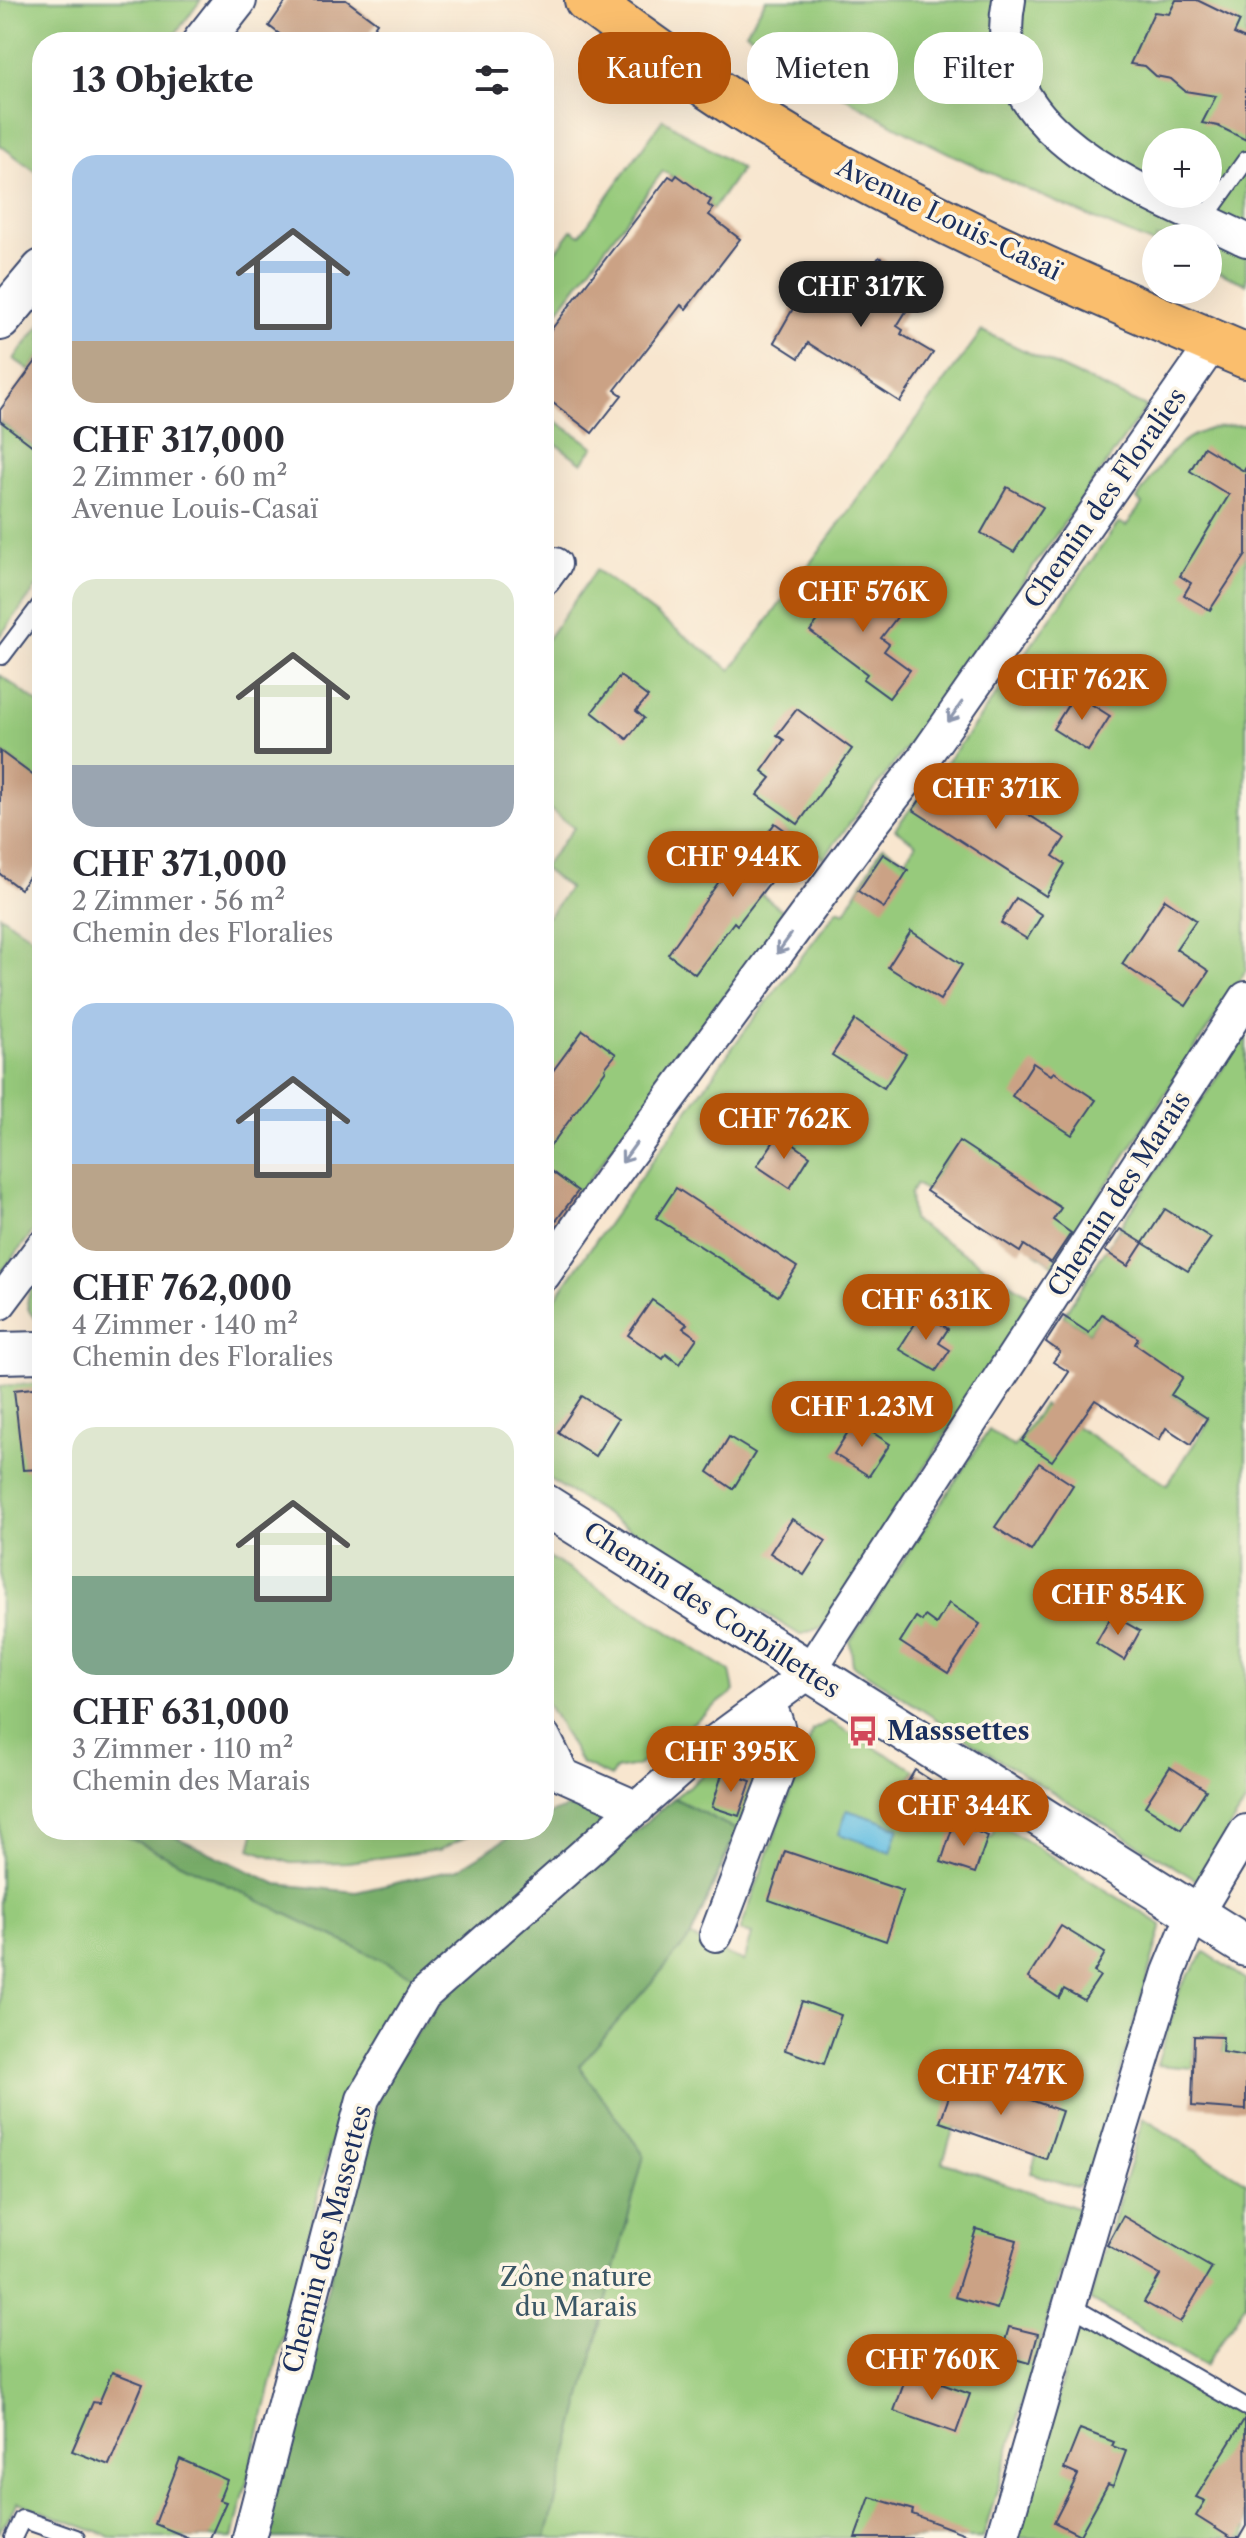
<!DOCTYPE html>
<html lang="de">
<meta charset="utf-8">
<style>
body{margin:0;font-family:"Libre Caslon Text",serif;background:#f2f2f3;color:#2b2b33;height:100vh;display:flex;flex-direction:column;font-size:30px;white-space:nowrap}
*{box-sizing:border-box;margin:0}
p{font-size:26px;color:#7c7c81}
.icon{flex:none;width:44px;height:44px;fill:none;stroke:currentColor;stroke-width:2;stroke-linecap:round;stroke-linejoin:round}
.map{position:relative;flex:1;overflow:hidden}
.drawer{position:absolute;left:32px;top:32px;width:522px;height:1808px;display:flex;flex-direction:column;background:#fff;border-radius:32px;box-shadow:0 8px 32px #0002}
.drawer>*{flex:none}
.guide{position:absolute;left:578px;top:32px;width:548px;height:72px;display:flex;gap:16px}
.fabs{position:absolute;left:1142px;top:128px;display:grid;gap:16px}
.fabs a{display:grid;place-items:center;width:80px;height:80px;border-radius:50%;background:#fff;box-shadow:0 8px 32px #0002;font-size:40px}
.price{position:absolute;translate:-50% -68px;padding:0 18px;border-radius:28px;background:#b45309;color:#fff;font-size:26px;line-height:52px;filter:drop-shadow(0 2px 4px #0008)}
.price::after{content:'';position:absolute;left:50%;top:48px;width:24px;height:18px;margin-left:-12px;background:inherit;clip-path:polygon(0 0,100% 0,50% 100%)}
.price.selected{background:#222;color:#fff}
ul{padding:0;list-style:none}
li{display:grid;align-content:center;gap:16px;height:424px;padding:0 40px}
li span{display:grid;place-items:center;height:248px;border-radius:24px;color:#555}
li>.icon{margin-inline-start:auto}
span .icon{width:144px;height:144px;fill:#fffc;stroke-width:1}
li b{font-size:34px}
h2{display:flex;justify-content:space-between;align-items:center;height:96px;padding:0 40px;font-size:34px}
.pill{padding:0 28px;border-radius:32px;background:#fff;box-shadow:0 8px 32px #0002;font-size:28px;line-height:72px}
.pill.selected{background:#b45309;color:#fff}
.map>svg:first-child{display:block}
.green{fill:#97ca7b;stroke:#597c6c;stroke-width:2;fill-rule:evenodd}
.forest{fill:#79ae6b;stroke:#4a6e64;stroke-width:2}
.water{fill:#66c0e3;stroke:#4078a0;stroke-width:2}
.building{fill:#cba285}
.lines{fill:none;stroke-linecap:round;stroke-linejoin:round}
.service-casing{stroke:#3c4a6f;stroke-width:20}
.minor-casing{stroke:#3c4a6f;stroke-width:36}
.tertiary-casing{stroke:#3c4a6f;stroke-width:44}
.primary-casing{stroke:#3c4a6f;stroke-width:48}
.service{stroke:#fff;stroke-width:16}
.minor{stroke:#fff;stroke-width:32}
.tertiary{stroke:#fff;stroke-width:40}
.primary{stroke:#fabe6d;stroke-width:44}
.oneway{stroke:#8d97ae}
.labels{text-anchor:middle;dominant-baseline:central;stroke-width:7;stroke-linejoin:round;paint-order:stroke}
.street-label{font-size:26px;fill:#1b2f5e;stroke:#fcf5e5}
.poi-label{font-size:26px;font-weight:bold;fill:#1b2f5e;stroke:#fcf5e5;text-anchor:start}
.park-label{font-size:26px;fill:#3a5665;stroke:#fcf5e5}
</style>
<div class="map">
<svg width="1246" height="2538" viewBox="0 0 1246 2538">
<rect width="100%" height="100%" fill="#fcf5e5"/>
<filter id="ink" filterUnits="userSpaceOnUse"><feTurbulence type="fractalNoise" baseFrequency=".0125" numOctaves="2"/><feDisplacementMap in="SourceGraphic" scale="16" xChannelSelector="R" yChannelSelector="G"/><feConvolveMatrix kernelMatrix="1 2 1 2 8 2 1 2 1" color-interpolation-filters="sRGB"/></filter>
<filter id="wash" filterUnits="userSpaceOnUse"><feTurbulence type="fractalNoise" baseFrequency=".006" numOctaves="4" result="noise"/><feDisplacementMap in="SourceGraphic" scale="32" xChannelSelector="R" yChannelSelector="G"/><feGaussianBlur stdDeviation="1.8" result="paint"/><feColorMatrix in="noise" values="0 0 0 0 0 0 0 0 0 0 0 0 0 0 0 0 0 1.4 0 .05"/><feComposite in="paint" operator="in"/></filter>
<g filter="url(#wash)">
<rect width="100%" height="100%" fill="#f8e6cf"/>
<g class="green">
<polygon points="0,0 201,0 169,42 42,42 42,176 0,145"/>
<path d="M766 0H1246V284L1208 268V238H1156V245C1043 197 926 149 822 83 796 67 771 49 746 32ZM1156 142H1208V194H1156Z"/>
<polygon points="663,119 741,169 713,209 708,205 710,200 663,171 544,329 544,268 572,230 580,235"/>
<polygon points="42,323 42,353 30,370 14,359"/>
<polygon points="982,331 1146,407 905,749 824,858 785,831 789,857 761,894 786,913 554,1227 544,1219 544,915 548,917 569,888 544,869 544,866 574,828 544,805 544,644 596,570 731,670"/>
<polygon points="544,413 594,447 582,463 544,435"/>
<polygon points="0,421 42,453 42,580 0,636"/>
<path d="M1246 425V970L1054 1265 1036 1253 950 1155 926 1191 916 1184 910 1194 912 1220 1034 1298 822 1627 800 1635 544 1476V1314L735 1044 838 909 845 912 883 846 905 860 916 844 895 829 971 730 1119 522 1126 526 1142 504 1137 499C1169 453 1183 424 1246 425Z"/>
<polygon points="0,675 42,706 42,783 0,751"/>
<polygon points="0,915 35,939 42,931 42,1220 0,1274"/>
<polygon points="1246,1032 1246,1802 1196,1880 990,1754 853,1665 850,1641 989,1430 1014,1447 1043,1405 1167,1485 1210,1420 1171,1395 1127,1357 1137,1338 1102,1314 1089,1333 1063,1316"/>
<path d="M42 1273V1323C17 1309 29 1290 42 1273Z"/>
<polygon points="42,1383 42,1830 113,1830 425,1981 376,2027 337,2118 233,2538 113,2538 17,2502 0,2533 0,1386"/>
<polygon points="544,1554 730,1671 734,1691 637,1766 615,1770 611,1777 581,1763 544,1698"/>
<polygon points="829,1721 915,1770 898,1799 934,1821 992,1837 996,1822 1162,1925 1089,2183 1075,2187 1031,2173 1036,2156 989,2096 976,2135 954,2127 943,2162 1079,2209 983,2538 260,2538 447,1994 674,1798 739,1746 760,1733 770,1744 768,1763 691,1937 744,1962 752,1934 740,1931 813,1730"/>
<polygon points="255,1830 479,1830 439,1850 347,1862 291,1863 250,1849"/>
<polygon points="1205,1952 1246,1980 1246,2056 1222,2058 1223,2037 1194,2036 1193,2068 1157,2065 1181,1986"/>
<polygon points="1143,2118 1246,2182 1246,2303 1205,2366 1090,2300"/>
<polygon points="1080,2316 1246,2415 1246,2538 1018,2538"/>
</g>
<g class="forest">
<polygon points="674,1798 737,1830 690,1938 579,2066 644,2155 546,2538 260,2538 385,2075 447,1994"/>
<polygon points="568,1807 605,1814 596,1833 425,1981 113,1830 161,1830 277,1884 356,1892 458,1869 520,1830 544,1830 544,1816"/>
</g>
<polygon class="water" points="847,1810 899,1827 891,1852 839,1834"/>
<g id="blocks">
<g class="building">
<polygon points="287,0 346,0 377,23 363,42 290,42 269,26"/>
<polygon points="1176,0 1197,0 1240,21 1234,34 1245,39 1246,36 1246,140 1218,126 1202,123 1216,96 1185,91 1171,79 1156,76 1145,66 1130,64 1154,12 1169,14"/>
<polygon points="677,175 711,200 708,205 713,209 709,215 740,239 686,309 681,305 615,390 622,395 592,433 544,396 544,339 669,176 674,179"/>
<polygon points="879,257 923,284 897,326 903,330 901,334 933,353 900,402 808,343 799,358 774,342 811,277 838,294 840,290 853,298"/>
<polygon points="42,353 42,453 0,421 0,410"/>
<polygon points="1204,447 1244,471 1246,467 1246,555 1210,610 1184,595 1191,583 1180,576 1229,495 1190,471"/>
<polygon points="1007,487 1043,507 1014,552 981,533"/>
<polygon points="852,575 901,612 881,638 889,644 884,651 910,670 889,698 863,679 867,674 810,631"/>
<polygon points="620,676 648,697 636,711 644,718 627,739 592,712"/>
<polygon points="1075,694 1110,716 1088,751 1053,729"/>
<polygon points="797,709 852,749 798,824 757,795 771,778 762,771 784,740 777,735"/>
<polygon points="0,751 42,782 42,860 20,889 0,874"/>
<polygon points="938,774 970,797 979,783 1065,838 1053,856 1065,864 1046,896 913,810"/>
<polygon points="775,823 801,842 737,925 734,922 695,974 668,954 727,870 736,876"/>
<polygon points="883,854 908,870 884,908 858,891"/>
<polygon points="1016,898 1042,915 1027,939 1001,923"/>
<polygon points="1165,899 1196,920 1176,949 1209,971 1186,1006 1122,964"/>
<polygon points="911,931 962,965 940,1000 888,967"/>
<polygon points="855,1020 906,1054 884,1088 832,1055"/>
<polygon points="583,1030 616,1054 605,1068 606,1070 544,1155 544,1083"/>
<polygon points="1033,1063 1051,1075 1054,1072 1096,1100 1072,1135 1012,1096"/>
<polygon points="779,1134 810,1156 790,1188 757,1166"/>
<polygon points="959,1141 1061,1208 1053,1220 1071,1233 1051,1263 1024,1245 1020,1252 926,1191"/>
<polygon points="544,1166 578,1191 544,1237"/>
<polygon points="676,1188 797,1267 778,1296 656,1218"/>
<polygon points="1165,1209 1211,1238 1188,1271 1143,1243"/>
<polygon points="1120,1229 1143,1243 1128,1266 1105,1251"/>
<polygon points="652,1300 687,1324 683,1328 697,1338 679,1364 666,1354 663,1359 628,1335"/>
<polygon points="923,1311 948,1329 939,1343 950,1350 936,1371 899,1349"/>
<polygon points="1102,1314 1138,1338 1135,1344 1183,1377 1171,1395 1207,1418 1191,1444 1166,1428 1159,1440 1095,1400 1052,1461 1022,1441 1069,1372 1053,1362 1060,1352 1046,1342 1063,1316 1089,1333"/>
<polygon points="42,1387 42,1469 23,1470 14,1390"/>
<polygon points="582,1396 618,1419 595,1456 558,1432"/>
<polygon points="855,1421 890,1444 869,1476 834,1454"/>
<polygon points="729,1437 755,1453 733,1489 708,1472"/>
<polygon points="1039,1463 1073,1485 1031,1551 995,1527"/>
<polygon points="792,1519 826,1541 804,1575 770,1553"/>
<polygon points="949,1603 980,1624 948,1673 900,1642 916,1617 922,1621 925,1616 936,1624"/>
<polygon points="1112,1615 1140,1631 1124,1660 1096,1643"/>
<polygon points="1170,1767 1206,1790 1181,1829 1145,1806"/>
<polygon points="915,1770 952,1794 934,1821 898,1798"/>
<polygon points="723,1771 751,1781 739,1816 712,1807"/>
<polygon points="954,1823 988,1836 975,1873 941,1862"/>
<polygon points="785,1851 903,1891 886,1941 769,1900"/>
<polygon points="1061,1926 1105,1953 1094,1972 1100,1976 1084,2000 1064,1989 1059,1998 1028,1978"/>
<polygon points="802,2001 841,2015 824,2064 785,2050"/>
<polygon points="1194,2036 1223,2037 1222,2052 1246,2056 1246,2110 1192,2106"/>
<polygon points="957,2074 1062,2111 1046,2159 940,2122"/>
<polygon points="1123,2216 1212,2268 1180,2322 1144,2302 1160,2275 1107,2245"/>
<polygon points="976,2229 1017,2240 997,2309 955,2297"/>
<polygon points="1009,2327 1038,2334 1030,2363 1001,2355"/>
<polygon points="112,2372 143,2384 109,2465 72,2451 93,2402 99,2403"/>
<polygon points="908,2372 970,2394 956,2433 894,2411"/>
<polygon points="1245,2418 1246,2526 1239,2538 1231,2538 1196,2516 1205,2501 1196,2497"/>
<polygon points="1080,2429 1114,2442 1112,2446 1126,2451 1113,2486 1108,2484 1080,2535 1054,2522 1078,2475 1064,2469"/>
<polygon points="180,2459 227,2480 219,2500 226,2502 210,2538 189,2538 155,2524"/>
<polygon points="870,2497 913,2510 912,2514 968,2535 967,2538 855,2538"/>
</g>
</g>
</g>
<g filter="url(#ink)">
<use href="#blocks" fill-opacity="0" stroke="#3c4a6f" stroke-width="2"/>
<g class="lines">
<g class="service-casing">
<g id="service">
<polyline points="1204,219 1246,160"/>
<polyline points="2,656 42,603"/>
<polyline points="1071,2306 1246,2407"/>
<polyline points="13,2538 22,2519 76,2538"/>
</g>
</g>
<g class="minor-casing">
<g id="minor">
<path d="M1009 0C982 139 1150 192 1246 240"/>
<polyline points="544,579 555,564"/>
<polyline points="544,1275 609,1181 871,826 921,762 1214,342"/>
<polyline points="0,1303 42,1247"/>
<polyline points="544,1737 563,1775 638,1808"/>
<path d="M716 1935 780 1766C783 1741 780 1725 768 1703"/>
<polyline points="249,2538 363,2099 424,1995 698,1754 808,1673 1246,998"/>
<polyline points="1002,2538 1100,2200 1169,1972 1185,1933 1246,1831"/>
</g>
</g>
<g class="tertiary-casing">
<g id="tertiary">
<polyline points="203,42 236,0"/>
<polyline points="0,320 42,270"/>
<polyline points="0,1353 42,1352"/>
<polyline points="544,1504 1246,1946"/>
</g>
</g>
<g class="primary-casing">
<path id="primary" d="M587 0C668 60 751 119 840 167 971 238 1109 298 1246 356"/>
</g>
<use href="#service" class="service"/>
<use href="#minor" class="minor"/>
<use href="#tertiary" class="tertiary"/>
<use href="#primary" class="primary"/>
</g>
<defs><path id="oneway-shaft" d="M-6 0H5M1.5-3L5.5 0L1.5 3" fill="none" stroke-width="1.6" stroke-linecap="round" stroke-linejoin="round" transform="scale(2)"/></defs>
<g class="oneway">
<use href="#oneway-shaft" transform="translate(955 712) rotate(125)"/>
<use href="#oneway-shaft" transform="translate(784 944) rotate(126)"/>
<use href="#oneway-shaft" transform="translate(629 1153) rotate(126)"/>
</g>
</g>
<defs>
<g id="bus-bare" transform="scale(2.4)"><path d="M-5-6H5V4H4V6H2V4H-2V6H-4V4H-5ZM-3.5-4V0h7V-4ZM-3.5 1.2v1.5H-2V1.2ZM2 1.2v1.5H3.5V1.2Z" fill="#d1495b" stroke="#fcf5e5" stroke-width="2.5" paint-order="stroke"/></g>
</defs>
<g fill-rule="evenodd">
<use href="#bus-bare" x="863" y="1731"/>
</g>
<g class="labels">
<g class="street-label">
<text transform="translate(949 219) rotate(26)">Avenue Louis-Casaï</text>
<text transform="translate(1105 498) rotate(-55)">Chemin des Floralies</text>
<text transform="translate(1119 1194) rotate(-57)">Chemin des Marais</text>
<text transform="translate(712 1610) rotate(33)">Chemin des Corbillettes</text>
<text transform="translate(327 2239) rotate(-75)">Chemin des Massettes</text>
</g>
<g class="poi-label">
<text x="887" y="1731">Masssettes</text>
</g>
<g class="park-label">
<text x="576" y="2277">Zône nature<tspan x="576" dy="30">du Marais</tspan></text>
</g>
</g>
</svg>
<div class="fabs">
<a>+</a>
<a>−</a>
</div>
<b class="price selected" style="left:861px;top:329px">CHF 317K</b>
<b class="price" style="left:863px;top:634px">CHF 576K</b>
<b class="price" style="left:1082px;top:722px">CHF 762K</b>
<b class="price" style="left:996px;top:831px">CHF 371K</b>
<b class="price" style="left:733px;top:899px">CHF 944K</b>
<b class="price" style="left:784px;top:1161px">CHF 762K</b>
<b class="price" style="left:926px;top:1342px">CHF 631K</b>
<b class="price" style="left:862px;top:1449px">CHF 1.23M</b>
<b class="price" style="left:1118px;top:1637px">CHF 854K</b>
<b class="price" style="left:731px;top:1794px">CHF 395K</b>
<b class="price" style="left:964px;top:1848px">CHF 344K</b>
<b class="price" style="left:1001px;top:2117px">CHF 747K</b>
<b class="price" style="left:932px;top:2402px">CHF 760K</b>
<div class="guide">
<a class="pill selected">Kaufen</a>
<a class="pill">Mieten</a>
<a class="pill">Filter</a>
</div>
<section class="drawer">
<h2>13 Objekte<svg class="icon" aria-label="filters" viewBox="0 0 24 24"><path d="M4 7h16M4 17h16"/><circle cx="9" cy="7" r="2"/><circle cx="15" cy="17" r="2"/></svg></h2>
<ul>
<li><span style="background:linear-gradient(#a9c7e8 75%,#b9a48a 0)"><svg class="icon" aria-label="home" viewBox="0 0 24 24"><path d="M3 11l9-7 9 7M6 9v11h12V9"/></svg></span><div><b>CHF 317,000</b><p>2 Zimmer · 60 m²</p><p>Avenue Louis-Casaï</p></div></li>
<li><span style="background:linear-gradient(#dfe7d0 75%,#9aa5b1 0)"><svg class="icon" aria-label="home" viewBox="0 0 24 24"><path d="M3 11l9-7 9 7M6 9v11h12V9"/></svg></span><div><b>CHF 371,000</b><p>2 Zimmer · 56 m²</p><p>Chemin des Floralies</p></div></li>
<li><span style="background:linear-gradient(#a9c7e8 65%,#b9a48a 0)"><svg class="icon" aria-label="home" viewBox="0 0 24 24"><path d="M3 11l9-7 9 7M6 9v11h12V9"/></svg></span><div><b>CHF 762,000</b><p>4 Zimmer · 140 m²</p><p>Chemin des Floralies</p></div></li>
<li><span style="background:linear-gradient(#dfe7d0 60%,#7fa58c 0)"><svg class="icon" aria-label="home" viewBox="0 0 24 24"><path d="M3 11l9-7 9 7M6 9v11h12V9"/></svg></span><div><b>CHF 631,000</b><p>3 Zimmer · 110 m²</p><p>Chemin des Marais</p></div></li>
</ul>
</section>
</div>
